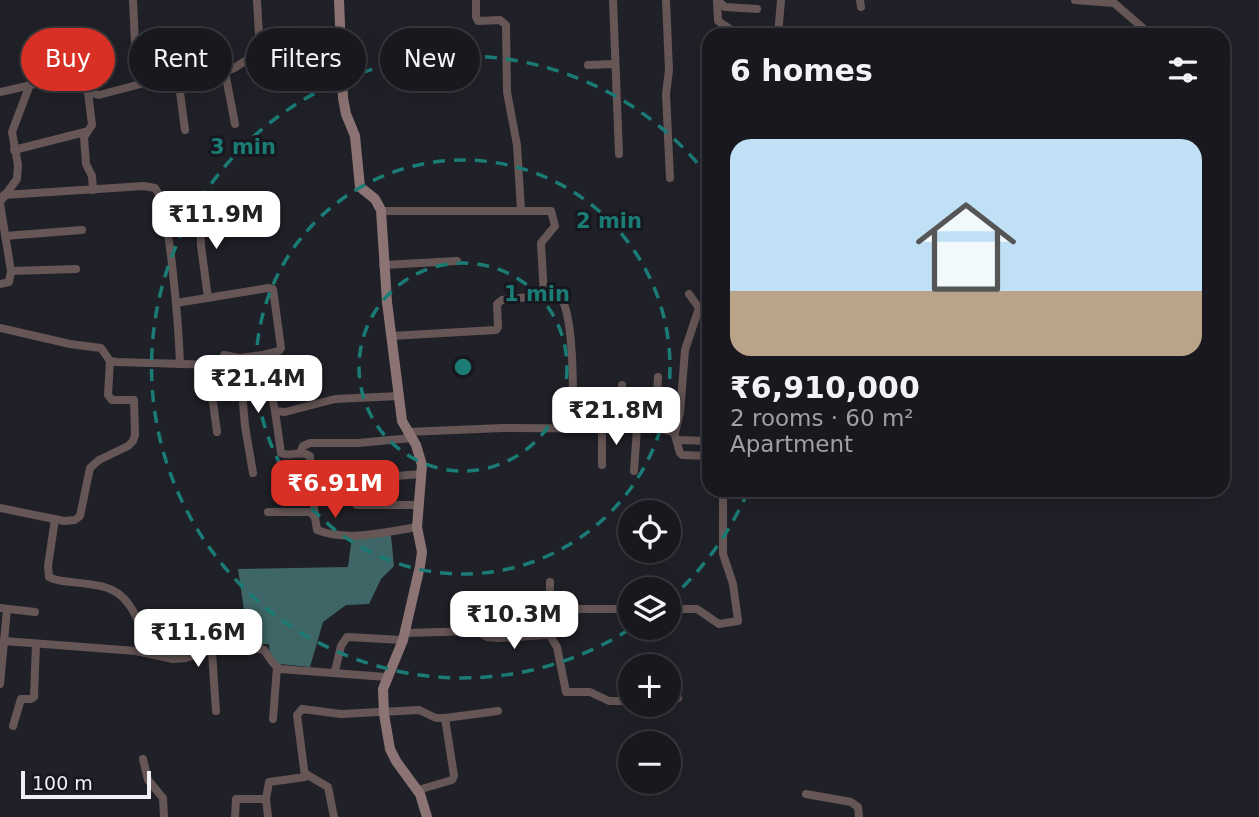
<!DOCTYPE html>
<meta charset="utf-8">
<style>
body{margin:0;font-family:"DejaVu Sans",sans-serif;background:#25252b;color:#f1f3f6;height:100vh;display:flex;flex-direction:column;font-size:26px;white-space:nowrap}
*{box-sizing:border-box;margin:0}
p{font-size:23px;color:#9fa0a4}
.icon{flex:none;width:38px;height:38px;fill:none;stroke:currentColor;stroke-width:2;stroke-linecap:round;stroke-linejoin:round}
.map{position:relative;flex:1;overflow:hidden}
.side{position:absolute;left:702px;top:28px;width:528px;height:469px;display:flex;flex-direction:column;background:#18181e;border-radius:21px;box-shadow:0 7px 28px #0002,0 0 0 2px #36373c}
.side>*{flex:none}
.banner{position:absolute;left:21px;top:28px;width:576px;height:63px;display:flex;gap:14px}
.controls{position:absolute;left:618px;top:500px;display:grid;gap:14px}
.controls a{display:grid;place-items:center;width:63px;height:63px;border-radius:50%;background:#18181e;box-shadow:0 7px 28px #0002,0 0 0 2px #36373c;font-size:35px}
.scale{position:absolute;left:21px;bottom:18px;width:130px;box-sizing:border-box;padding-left:7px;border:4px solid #efeff5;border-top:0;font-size:19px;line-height:24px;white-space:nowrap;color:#efeff5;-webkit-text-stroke:5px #17171f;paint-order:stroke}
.price{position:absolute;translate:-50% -60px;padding:0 16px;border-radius:14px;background:#fff;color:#222;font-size:23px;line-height:46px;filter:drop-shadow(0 2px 4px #0008)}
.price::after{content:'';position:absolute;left:50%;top:42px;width:21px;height:16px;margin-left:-10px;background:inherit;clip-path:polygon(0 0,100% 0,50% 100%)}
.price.on{background:#d93025;color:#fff}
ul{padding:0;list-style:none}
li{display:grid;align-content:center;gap:14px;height:371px;padding:0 28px}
li span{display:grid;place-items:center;height:217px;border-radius:21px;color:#555}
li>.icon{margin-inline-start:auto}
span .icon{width:126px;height:126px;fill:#fffc;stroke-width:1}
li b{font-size:30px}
h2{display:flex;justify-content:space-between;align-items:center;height:84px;padding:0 28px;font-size:30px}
.tag{padding:0 24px;border-radius:32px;background:#18181e;box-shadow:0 7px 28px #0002,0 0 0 2px #36373c;font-size:24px;line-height:63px}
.tag.on{background:#d93025;color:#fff}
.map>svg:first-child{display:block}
.water{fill:#3e6666}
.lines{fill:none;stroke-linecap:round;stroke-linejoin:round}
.street{stroke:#665656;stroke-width:8}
.secondary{stroke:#8d7474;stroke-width:10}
.ring{fill:none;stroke:#1a7c75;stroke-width:3.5;stroke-dasharray:12 9}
.centre{fill:#1a7c75;stroke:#17171f;stroke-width:3.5}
.ring-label{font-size:21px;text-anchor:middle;font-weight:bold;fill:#1a7c75;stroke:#17171f;stroke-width:6;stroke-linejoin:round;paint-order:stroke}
</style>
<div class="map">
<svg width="1259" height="817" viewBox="0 0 1259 817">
<rect width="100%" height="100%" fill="#202028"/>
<polygon class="water" points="352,536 391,536 394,566 381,579 369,604 346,605 323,622 310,667 270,663 269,644 249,645 238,569 348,567"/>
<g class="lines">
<g class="street">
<polyline points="133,0 135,44 144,66 146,83"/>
<polyline points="257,0 260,52"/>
<polyline points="476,0 476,17 478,21 500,20 506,25 507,92 517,145 521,210"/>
<polyline points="613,0 619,154"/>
<polyline points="666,0 669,70 666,94 670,178"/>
<polyline points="717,0 725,7 757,9"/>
<polyline points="717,0 718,21 730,29 734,35"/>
<polyline points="860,0 861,7"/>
<polyline points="1075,0 1114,3 1151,35"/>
<polyline points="778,35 781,0"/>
<polyline points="588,65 615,64"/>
<polyline points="225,72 235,124"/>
<polyline points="178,77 185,130"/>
<polyline points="0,92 70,76 88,92 99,95 152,81 220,74 234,68 260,52 341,38"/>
<polyline points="88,92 92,125 84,137 86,164 92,176 93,190"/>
<polyline points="14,150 85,132"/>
<path d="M4 195 144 186 155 188C170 203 179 336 180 364"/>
<polyline points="0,202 17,179 18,165 12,132 29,87"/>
<polyline points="0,204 11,271 9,282 0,284"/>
<polyline points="200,207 201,246 208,298"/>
<polyline points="381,211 551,211 555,226 541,243 544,296"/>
<polyline points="164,212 244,202 248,206 251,226"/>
<polyline points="5,236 82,230"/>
<polyline points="383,265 457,261"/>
<polyline points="11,271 76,269"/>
<polyline points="176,303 268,288 273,289 281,348 279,351 263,355 275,411 285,412 335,399 399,396"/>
<polyline points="0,328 70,344 101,348 110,361 117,362 216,365 220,364 224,355 239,358 263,355"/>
<path d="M391 336 496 330 498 327 497 304 502 300 556 294 560 296C575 316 573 401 573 428"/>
<polyline points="239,358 245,426 253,473"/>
<polyline points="208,365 217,432"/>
<path d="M275 411 281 453C290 458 300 449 310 456L315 517"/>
<polyline points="618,428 618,406 622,398 622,385"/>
<polyline points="655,429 658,377"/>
<polyline points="407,432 503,428 662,429 674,432 680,453 682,455 709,456"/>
<polyline points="675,433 680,413 685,350 699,308 689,294"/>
<polyline points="677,440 709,441"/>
<polyline points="300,453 303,446 310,443 358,443 412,438"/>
<polyline points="602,465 602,428"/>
<polyline points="634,471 637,429"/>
<polyline points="358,479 422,474"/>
<polyline points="786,490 786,494"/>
<polyline points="357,505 418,505"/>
<polyline points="0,508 64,521 75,520 80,516 90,468 99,460 128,446 133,441 135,435 134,400 112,400 108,395 110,361"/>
<path d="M268 512H310L315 517 317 530C347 542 386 532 417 527"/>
<path d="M55 519 48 566 49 577C56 581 63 581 71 582 106 586 123 586 138 621 144 633 147 639 145 653"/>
<polyline points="0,608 35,612"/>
<polyline points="551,609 630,609"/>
<polyline points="668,609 697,609 719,624 738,621 733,584 723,554 723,490"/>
<polyline points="404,633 477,631 487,637 498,638 546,635 549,634 550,582"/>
<polyline points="549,634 557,647 566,692 590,692 609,701 630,701"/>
<polyline points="4,641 136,651 173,659 186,658 205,652 255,648 264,650 273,663 280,669 386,677"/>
<polyline points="212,652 216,711"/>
<polyline points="335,671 341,646 347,637 403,640"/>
<polyline points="0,684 7,609"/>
<polyline points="668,699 678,698"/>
<polyline points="273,719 277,667"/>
<polyline points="13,726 21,699 31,699 34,697 36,644"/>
<polyline points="143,759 148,780 163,798 164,817"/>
<polyline points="306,774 328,787 334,817"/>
<polyline points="418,790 452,780 454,776 445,718"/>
<polyline points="806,794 851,802 858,807 859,817"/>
<polyline points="266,799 268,817"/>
<polyline points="235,817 236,799 266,799 269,782 305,777 297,715 302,709 341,714 419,710 436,718 445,718 498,711"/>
</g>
<polyline class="secondary" points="339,0 343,98 346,114 355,136 360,187 375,199 381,210 387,302 402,421 416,445 422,465 417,527 422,552 420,566 403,640 383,689 384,714 390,749 396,761 420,794 427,817"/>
</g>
<g class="ring">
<circle cx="463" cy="367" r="104"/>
<circle cx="463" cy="367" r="207"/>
<path d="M748 491A311 311 0 0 1 669 600M630 629A311 311 0 1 1 708 176"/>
</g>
<circle cx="463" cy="367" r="10" class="centre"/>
<g class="ring-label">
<text x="243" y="154">3 min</text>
<text x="609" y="228">2 min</text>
<text x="537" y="301">1 min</text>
</g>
</svg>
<div class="controls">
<a><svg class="icon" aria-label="locate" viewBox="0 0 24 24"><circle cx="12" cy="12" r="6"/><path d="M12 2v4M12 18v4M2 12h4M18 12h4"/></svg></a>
<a><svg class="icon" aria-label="layers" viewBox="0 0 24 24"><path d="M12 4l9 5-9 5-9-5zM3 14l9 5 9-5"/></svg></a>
<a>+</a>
<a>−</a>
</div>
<div class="scale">100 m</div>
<b class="price" style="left:216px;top:251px">₹11.9M</b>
<b class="price" style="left:258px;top:415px">₹21.4M</b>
<b class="price" style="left:616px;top:447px">₹21.8M</b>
<b class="price on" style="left:335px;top:520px">₹6.91M</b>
<b class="price" style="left:514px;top:651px">₹10.3M</b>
<b class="price" style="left:198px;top:669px">₹11.6M</b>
<div class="banner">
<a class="tag on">Buy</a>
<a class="tag">Rent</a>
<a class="tag">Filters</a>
<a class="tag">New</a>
</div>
<section class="side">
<h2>6 homes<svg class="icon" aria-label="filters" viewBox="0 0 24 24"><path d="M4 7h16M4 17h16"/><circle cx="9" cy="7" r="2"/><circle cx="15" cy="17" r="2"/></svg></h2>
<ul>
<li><span style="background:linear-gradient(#bfe0f5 70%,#b9a48a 0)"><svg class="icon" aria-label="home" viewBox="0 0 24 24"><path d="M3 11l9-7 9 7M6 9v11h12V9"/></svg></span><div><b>₹6,910,000</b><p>2 rooms · 60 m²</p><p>Apartment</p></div></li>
</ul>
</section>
</div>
